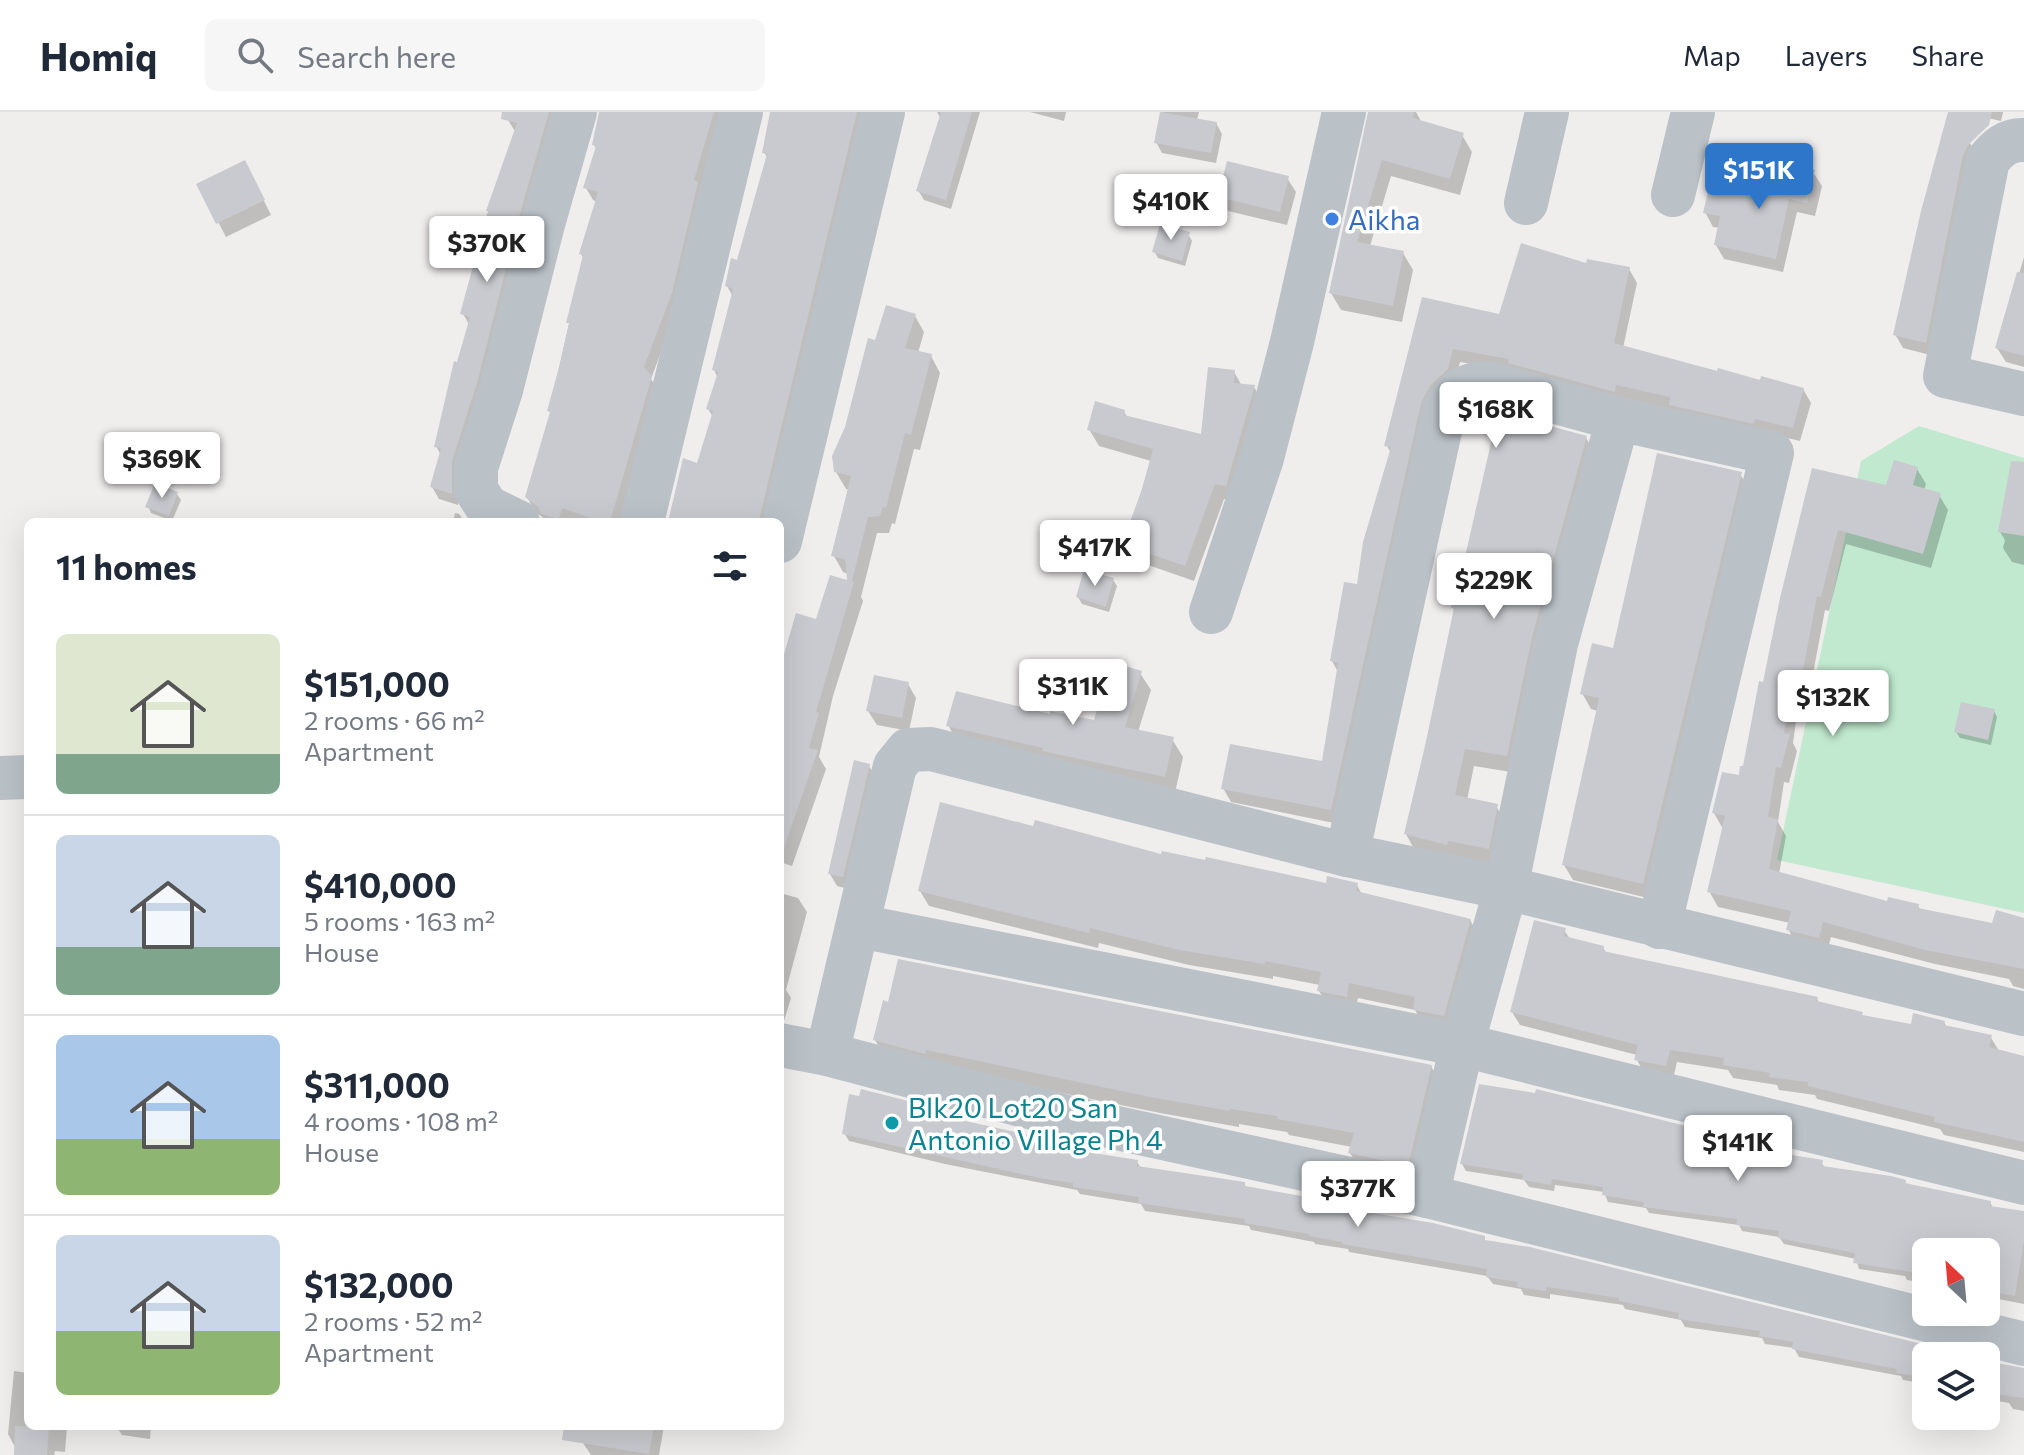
<!DOCTYPE html>
<meta charset="utf-8">
<style>
body{margin:0;font-family:Commissioner,sans-serif;background:#f6f6f7;color:#1f2937;height:100vh;display:flex;flex-direction:column;font-size:30px;white-space:nowrap}
*{box-sizing:border-box;margin:0}
p{font-size:26px;color:#747a83}
.icon{flex:none;width:44px;height:44px;fill:none;stroke:currentColor;stroke-width:2;stroke-linecap:round;stroke-linejoin:round}
.map{position:relative;flex:1;overflow:hidden}
.panel{position:absolute;left:24px;top:406px;width:760px;height:912px;display:flex;flex-direction:column;background:#fff;border-radius:12px;box-shadow:0 8px 32px #0002}
.panel>*{flex:none}
.needle{width:52px;rotate:334deg}
.tools{position:absolute;left:1912px;top:1126px;display:grid;gap:16px}
.tools a{display:grid;place-items:center;width:88px;height:88px;border-radius:12px;background:#fff;box-shadow:0 8px 32px #0002;font-size:40px}
.price{position:absolute;translate:-50% -68px;padding:0 18px;border-radius:8px;background:#fff;color:#222;font-size:26px;line-height:52px;filter:drop-shadow(0 2px 4px #0008)}
.price::after{content:'';position:absolute;left:50%;top:48px;width:24px;height:18px;margin-left:-12px;background:inherit;clip-path:polygon(0 0,100% 0,50% 100%)}
.price.selected{background:#2d76ca;color:#fff}
ul{padding:0;list-style:none}
li{display:flex;align-items:center;gap:24px;height:200px;padding:0 32px}
li+li{border-top:2px solid #e0e1e3}
li span{display:grid;place-items:center;flex:none;width:224px;height:160px;border-radius:12px;color:#555}
li>.icon{margin-inline-start:auto}
span .icon{width:96px;height:96px;fill:#fffc;stroke-width:1}
li b{font-size:34px}
h2{display:flex;justify-content:space-between;align-items:center;height:96px;padding:0 32px;font-size:34px}
header{display:flex;align-items:center;gap:48px;box-sizing:border-box;height:112px;padding:0 40px;background:#fff;border-bottom:2px solid #e0e1e3}
header strong{font-size:38px}
nav{display:flex;gap:44px;margin-inline-start:auto;font-size:28px}
.search{width:560px;height:72px;background:#f6f6f7;display:flex;align-items:center;gap:20px;box-sizing:border-box;padding:0 28px;border-radius:12px;color:#747a83;font-size:30px}
.map>svg:first-child{display:block}
.park{fill:#c0e9cf}
.shadow{fill:#0003}
.building{fill:#c8cacf}
.lines{fill:none;stroke-linecap:round;stroke-linejoin:round}
.minor{stroke:#bac2c8;stroke-width:44}
.shop-dot{fill:#3f7fe0;stroke:#fff;stroke-width:3}
.culture-dot{fill:#0f9aa8;stroke:#fff;stroke-width:3}
.labels{text-anchor:middle;dominant-baseline:central;stroke-width:7;stroke-linejoin:round;paint-order:stroke}
.shop-label{font-size:28px;fill:#366cbe;stroke:#fff;text-anchor:start}
.culture-label{font-size:28px;fill:#0d838f;stroke:#fff;text-anchor:start}
</style>
<header>
<strong>Homiq</strong>
<div class="search"><svg class="icon" aria-label="search" viewBox="0 0 24 24"><circle cx="10" cy="10" r="6"/><path d="M15 15l6 6"/></svg>Search here</div>
<nav><a>Map</a><a>Layers</a><a>Share</a></nav>
</header>
<div class="map">
<svg width="2024" height="1343" viewBox="0 0 2024 1343">
<rect width="100%" height="100%" fill="#f0eded"/>
<polygon class="park" points="1919,314 2024,346 2024,801 1777,748 1861,349"/>
<g class="shadow">
<polygon points="511,0 561,0 458,362 458,393 439,387 432,375 441,343 436,334 470,214 463,202 516,21 508,8"/>
<polygon points="601,0 724,0 678,194 651,267 658,278 620,410 576,410 569,408 568,410 548,410 534,398 527,385 551,303 549,299 584,147 581,142 597,90 593,88 586,76 597,38 594,33"/>
<polygon points="771,0 870,0 768,410 670,410 675,393 698,353 713,305 708,297 718,266 714,258 733,185 727,174 739,151 768,47 764,40"/>
<polygon points="937,0 980,0 951,97 924,88 918,78 941,7"/>
<polygon points="1030,0 1066,0 1064,9"/>
<polygon points="1162,0 1199,0 1197,8 1216,11 1222,22 1216,51 1162,41 1156,30"/>
<polygon points="1369,0 1416,0 1422,11 1462,23 1472,40 1460,83 1391,64 1370,134 1403,141 1413,158 1402,210 1341,198 1331,181"/>
<polygon points="1960,0 2003,0 2001,9"/>
<polygon points="1942,25 1970,31 1978,45 1934,244 1903,236 1895,222"/>
<polygon points="1813,60 1822,74 1815,104 1797,100 1783,160 1724,147 1716,133 1720,116 1713,115 1705,100 1764,88"/>
<polygon points="252,65 271,103 226,125 199,73"/>
<polygon points="1287,66 1296,80 1287,113 1228,99 1220,84"/>
<polygon points="1188,122 1192,129 1185,154 1158,146 1154,139"/>
<polygon points="2024,145 2024,255 2006,250 1997,236"/>
<polygon points="1588,153 1629,157 1637,171 1623,236 1762,270 1803,277 1811,291 1800,329 1516,260 1460,250 1339,712 1231,690 1223,676 1324,651 1338,560 1332,549 1359,474 1391,341 1387,334 1424,187 1500,204"/>
<polygon points="915,204 924,220 918,241 931,244 940,261 920,338 914,337 895,412 892,411 889,421 877,421 861,485 863,489 833,584 819,645 826,657 792,754 780,750 780,568 817,510 849,471 848,462 843,460 834,444 850,378 846,377 836,360 877,231"/>
<polygon points="1234,260 1242,274 1254,275 1263,291 1235,390 1224,387 1194,469 1134,448 1125,431 1151,349 1099,334 1089,317 1124,300 1128,306 1203,325"/>
<polygon points="1586,326 1596,343 1517,661 1474,654 1467,688 1496,694 1506,711 1498,753 1415,739 1406,722 1455,500 1453,496"/>
<polygon points="1917,357 1926,372 1924,378 1939,383 1948,398 1931,456 1846,432 1829,499 1825,498 1809,583 1800,581 1793,631 1797,639 1789,671 1784,670 1778,710 1786,724 1779,762 1888,792 1918,794 1921,799 1994,813 2024,808 2024,877 2013,874 2009,867 1935,852 1831,825 1827,840 1797,833 1788,817 1790,811 1718,795 1709,779 1723,717 1714,701 1745,657 1813,359 1887,375"/>
<polygon points="1740,362 1749,377 1652,787 1573,768 1564,753 1598,599 1591,597 1582,581"/>
<polygon points="177,382 181,388 172,409 151,401 148,394"/>
<polygon points="2024,397 2024,453 2012,450 2003,436 2005,428 2000,420"/>
<polygon points="455,401 459,402 465,410 453,410"/>
<polygon points="1113,468 1117,474 1109,500 1082,492 1078,485"/>
<polygon points="1140,561 1151,578 1138,620 1172,627 1183,645 1175,681 958,631 948,613 1051,604 1096,611"/>
<polygon points="908,572 916,586 909,619 877,613 868,599"/>
<polygon points="1994,599 1997,605 1991,633 1960,626 1956,620"/>
<polygon points="869,654 876,666 849,777 837,774 830,762"/>
<polygon points="1035,717 1163,745 1327,773 1357,773 1362,783 1470,808 1479,824 1453,919 1424,913 1415,898 1358,886 1355,899 1328,894 1319,879 1320,873 1273,864 1273,867 1189,853 1099,831 1098,836 929,794 920,779"/>
<polygon points="780,781 798,786 807,800 786,878 791,886 780,922"/>
<polygon points="1564,818 1570,827 1603,836 1607,842 1817,887 1820,892 1861,901 1864,906 1912,914 1944,910 1947,916 1990,924 1999,939 2024,946 2024,1040 1944,1023 1940,1017 1817,987 1815,983 1779,978 1777,973 1733,966 1728,958 1677,950 1673,967 1644,961 1637,948 1637,943 1520,913 1512,900"/>
<polygon points="875,928 1431,954 1440,971 1417,1070 1360,1057 1350,1041 1352,1035 1289,1023 1287,1020 1239,1012 1239,1015 1160,1001 885,945"/>
<polygon points="911,992 916,1001 1041,1028 1044,1032 1075,1040 1137,1050 1141,1056 1244,1072 1247,1076 1484,1126 1486,1130 1530,1137 1960,1244 1926,1244 1926,1272 1903,1268 1901,1264 1799,1245 1794,1236 1765,1232 1762,1226 1685,1215 1681,1208 1625,1197 1623,1193 1550,1182 1550,1187 1524,1183 1521,1177 1493,1172 1487,1164 1349,1140 1348,1137 1315,1132 1314,1130 1251,1118 1249,1114 1145,1099 1141,1092 1080,1082 1077,1078 945,1052 849,1029 844,1021"/>
<polygon points="1779,1039 1781,1044 1821,1050 1825,1056 1905,1069 1907,1074 1990,1090 1993,1096 2024,1101 2024,1192 1993,1186 1986,1179 1986,1140 1926,1140 1926,1171 1907,1168 1905,1164 1859,1157 1856,1147 1784,1132 1779,1125 1742,1119 1739,1113 1649,1101 1646,1096 1608,1090 1604,1080 1555,1073 1554,1079 1529,1075 1524,1068 1466,1059 1462,1052"/>
<polygon points="1986,1250 2024,1259 2024,1299 2013,1297 2009,1291 1986,1287"/>
<polygon points="14,1259 28,1261 28,1314 67,1314 65,1340 55,1339 54,1343 16,1343 15,1335 8,1322"/>
<polygon points="101,1314 151,1314 150,1327 122,1323 118,1317"/>
<polygon points="586,1314 664,1314 659,1343 591,1343 583,1331"/>
</g>
<g class="building">
<polygon points="502,0 549,0 519,105 477,271 452,349 452,382 430,375 441,336 434,335 454,249 457,250 470,205 460,202 488,99 486,99 517,11 501,7"/>
<polygon points="599,0 714,0 694,68 698,70 672,181 644,255 652,264 610,410 602,410 562,396 559,407 541,402 538,395 525,385 550,300 547,299 560,252 569,211 566,211 583,143 579,142 598,80 583,76 596,34 592,33"/>
<polygon points="770,0 857,0 759,408 668,410 683,346 697,351 713,299 706,297 718,260 712,258 733,177 725,174 731,146 737,148 767,42 762,41"/>
<polygon points="941,0 972,0 946,88 916,79"/>
<polygon points="1160,0 1217,10 1211,41 1154,31"/>
<polygon points="1368,0 1414,0 1413,6 1464,21 1450,67 1382,48 1357,130 1404,139 1393,194 1329,181"/>
<polygon points="1948,0 1992,0 1989,13 1969,32 1963,43 1926,231 1893,223 1921,99"/>
<polygon points="245,48 265,88 216,112 196,72"/>
<polygon points="1227,49 1289,64 1280,100 1218,85"/>
<polygon points="1771,49 1815,58 1807,91 1789,87 1776,147 1714,133 1720,104 1703,101 1709,75 1763,86"/>
<polygon points="1160,112 1190,120 1182,149 1152,140"/>
<polygon points="1521,131 1586,151 1587,147 1630,155 1614,231 1717,259 1718,256 1760,268 1761,264 1804,276 1793,316 1755,307 1754,312 1669,293 1670,285 1616,273 1615,280 1508,251 1509,247 1453,237 1448,257 1430,274 1421,291 1331,698 1221,677 1230,632 1322,649 1338,551 1330,549 1344,470 1357,472 1363,430 1391,335 1384,334 1422,185 1499,202"/>
<polygon points="2017,160 2024,161 2024,244 1995,236"/>
<polygon points="886,193 916,202 905,236 932,242 911,323 905,321 886,396 883,395 880,404 868,405 852,469 854,470 816,600 819,601 809,636 818,638 784,736 780,735 780,556 796,501 816,507 830,463 847,468 845,447 831,444 851,364 834,360 832,344 845,315 868,226 875,228"/>
<polygon points="1208,255 1235,258 1234,271 1255,273 1226,374 1215,372 1185,454 1122,432 1142,377 1153,337 1087,318 1095,289 1125,298 1124,303 1201,322"/>
<polygon points="1498,300 1587,324 1532,525 1507,644 1465,637 1455,683 1498,692 1489,737 1448,729 1447,733 1404,722 1425,634 1454,496 1451,496 1459,457 1462,458"/>
<polygon points="1657,341 1742,360 1643,772 1562,753 1599,586 1580,582 1592,531 1613,536"/>
<polygon points="1894,348 1918,355 1913,373 1941,381 1923,442 1838,418 1821,485 1817,484 1801,569 1792,567 1784,621 1790,622 1781,656 1776,655 1768,705 1778,707 1769,757 1887,789 1888,785 1919,792 1918,796 1992,811 1996,798 2024,806 2024,857 1925,838 1823,810 1819,826 1786,818 1791,799 1707,780 1725,704 1712,701 1722,660 1739,663 1740,654 1743,654 1759,569 1763,570 1780,486 1812,356 1886,373"/>
<polygon points="2011,349 2024,350 2024,424 1998,420"/>
<polygon points="155,371 178,380 169,404 145,395"/>
<polygon points="1084,458 1114,466 1106,495 1076,485"/>
<polygon points="1112,550 1142,559 1125,615 1174,625 1165,665 1042,639 1043,636 946,614 956,579 1050,602 1050,599 1094,608"/>
<polygon points="874,563 909,570 902,606 866,599"/>
<polygon points="1961,590 1995,597 1988,628 1954,620"/>
<polygon points="854,648 870,652 843,765 828,762"/>
<polygon points="940,690 1033,714 1035,708 1161,742 1162,739 1205,748 1206,745 1326,771 1327,764 1358,771 1356,779 1471,807 1444,904 1413,898 1415,885 1349,871 1347,885 1317,879 1321,860 1265,849 1265,852 1179,838 1090,816 1089,821 918,779"/>
<polygon points="1534,808 1566,816 1564,824 1604,834 1603,839 1818,885 1817,889 1863,900 1862,903 1911,912 1913,901 1945,909 1944,913 1992,923 1989,935 2024,944 2024,1030 1934,1010 1935,1005 1808,974 1808,970 1769,965 1770,961 1723,953 1724,946 1670,938 1666,954 1634,948 1638,933 1510,900"/>
<polygon points="898,847 1432,953 1408,1054 1348,1041 1354,1021 1277,1007 1277,1004 1230,997 1230,999 1150,985 926,938 925,942 873,928 883,888 888,890"/>
<polygon points="1479,972 1535,981 1536,977 1780,1037 1779,1041 1823,1048 1822,1054 1891,1064 1906,1068 1905,1071 1991,1089 1990,1094 2024,1099 2024,1129 2015,1184 1987,1179 1993,1140 1926,1140 1926,1162 1853,1151 1855,1141 1778,1126 1779,1119 1736,1113 1737,1107 1643,1095 1644,1090 1602,1083 1603,1075 1552,1067 1551,1073 1522,1068 1523,1062 1460,1052"/>
<polygon points="861,977 912,990 910,997 1043,1026 1042,1030 1074,1035 1074,1038 1138,1048 1137,1054 1245,1070 1245,1074 1313,1086 1312,1088 1343,1093 1343,1096 1433,1111 1485,1124 1485,1128 1530,1135 1930,1234 1929,1244 1926,1244 1925,1265 1896,1261 1897,1257 1792,1237 1793,1230 1759,1224 1760,1219 1678,1207 1679,1201 1619,1189 1619,1186 1547,1175 1546,1179 1517,1175 1518,1170 1486,1165 1487,1157 1342,1132 1343,1130 1309,1124 1309,1122 1244,1111 1245,1107 1138,1091 1139,1085 1073,1075 1073,1071 1039,1066 842,1022 849,982 859,984"/>
<polygon points="1986,1249 2024,1256 2024,1286 1986,1281"/>
<polygon points="15,1314 49,1314 47,1343 14,1343"/>
<polygon points="564,1314 654,1314 649,1342 562,1328"/>
</g>
<g class="lines">
<g class="minor">
<path d="M2024 28C2008 27 1998 36 1988 48L1945 264 2024 282"/>
<polyline points="1673,83 1693,0"/>
<polyline points="1526,91 1547,0"/>
<polyline points="518,410 487,395 476,378 476,356 501,278 543,112 575,0"/>
<polyline points="642,410 741,0"/>
<polyline points="780,429 883,0"/>
<polyline points="1211,500 1262,346 1292,230 1344,0"/>
<polyline points="0,666 28,665"/>
<path d="M1347 743 1445 296C1457 278 1465 272 1487 271L1618 307 1772 341 1659 815"/>
<polyline points="859,814 1462,933 2024,1071"/>
<polyline points="2024,902 1506,776 1347,743 931,637 908,638 895,654 827,942 1067,1005 1427,1084 2024,1232"/>
<polyline points="780,933 827,942"/>
<polyline points="1427,1084 1462,933 1506,776 1556,532 1618,307"/>
</g>
</g>
<circle class="shop-dot" cx="1332" cy="107" r="8"/>
<circle class="culture-dot" cx="892" cy="1011" r="8"/>
<g class="labels">
<g class="shop-label">
<text x="1348" y="107">Aikha</text>
</g>
<g class="culture-label">
<text x="908" y="995">Blk20 Lot20 San<tspan x="908" dy="32">Antonio Village Ph 4</tspan></text>
</g>
</g>
</svg>
<div class="tools">
<a><svg class="needle" viewBox="-14 -14 28 28"><path d="M0-13l5 13h-10z" fill="#e53935"/><path d="M0 13l5-13h-10z" fill="#747a83"/></svg></a>
<a><svg class="icon" aria-label="layers" viewBox="0 0 24 24"><path d="M12 4l9 5-9 5-9-5zM3 14l9 5 9-5"/></svg></a>
</div>
<b class="price selected" style="left:1759px;top:99px">$151K</b>
<b class="price" style="left:1171px;top:130px">$410K</b>
<b class="price" style="left:487px;top:172px">$370K</b>
<b class="price" style="left:1496px;top:338px">$168K</b>
<b class="price" style="left:162px;top:388px">$369K</b>
<b class="price" style="left:1095px;top:476px">$417K</b>
<b class="price" style="left:1494px;top:509px">$229K</b>
<b class="price" style="left:1073px;top:615px">$311K</b>
<b class="price" style="left:1833px;top:626px">$132K</b>
<b class="price" style="left:1738px;top:1071px">$141K</b>
<b class="price" style="left:1358px;top:1117px">$377K</b>
<section class="panel">
<h2>11 homes<svg class="icon" aria-label="filters" viewBox="0 0 24 24"><path d="M4 7h16M4 17h16"/><circle cx="9" cy="7" r="2"/><circle cx="15" cy="17" r="2"/></svg></h2>
<ul>
<li><span style="background:linear-gradient(#dfe7d0 75%,#7fa58c 0)"><svg class="icon" aria-label="home" viewBox="0 0 24 24"><path d="M3 11l9-7 9 7M6 9v11h12V9"/></svg></span><div><b>$151,000</b><p>2 rooms · 66 m²</p><p>Apartment</p></div></li>
<li><span style="background:linear-gradient(#c9d6e8 70%,#7fa58c 0)"><svg class="icon" aria-label="home" viewBox="0 0 24 24"><path d="M3 11l9-7 9 7M6 9v11h12V9"/></svg></span><div><b>$410,000</b><p>5 rooms · 163 m²</p><p>House</p></div></li>
<li><span style="background:linear-gradient(#a9c7e8 65%,#8fb573 0)"><svg class="icon" aria-label="home" viewBox="0 0 24 24"><path d="M3 11l9-7 9 7M6 9v11h12V9"/></svg></span><div><b>$311,000</b><p>4 rooms · 108 m²</p><p>House</p></div></li>
<li><span style="background:linear-gradient(#c9d6e8 60%,#8fb573 0)"><svg class="icon" aria-label="home" viewBox="0 0 24 24"><path d="M3 11l9-7 9 7M6 9v11h12V9"/></svg></span><div><b>$132,000</b><p>2 rooms · 52 m²</p><p>Apartment</p></div></li>
</ul>
</section>
</div>
